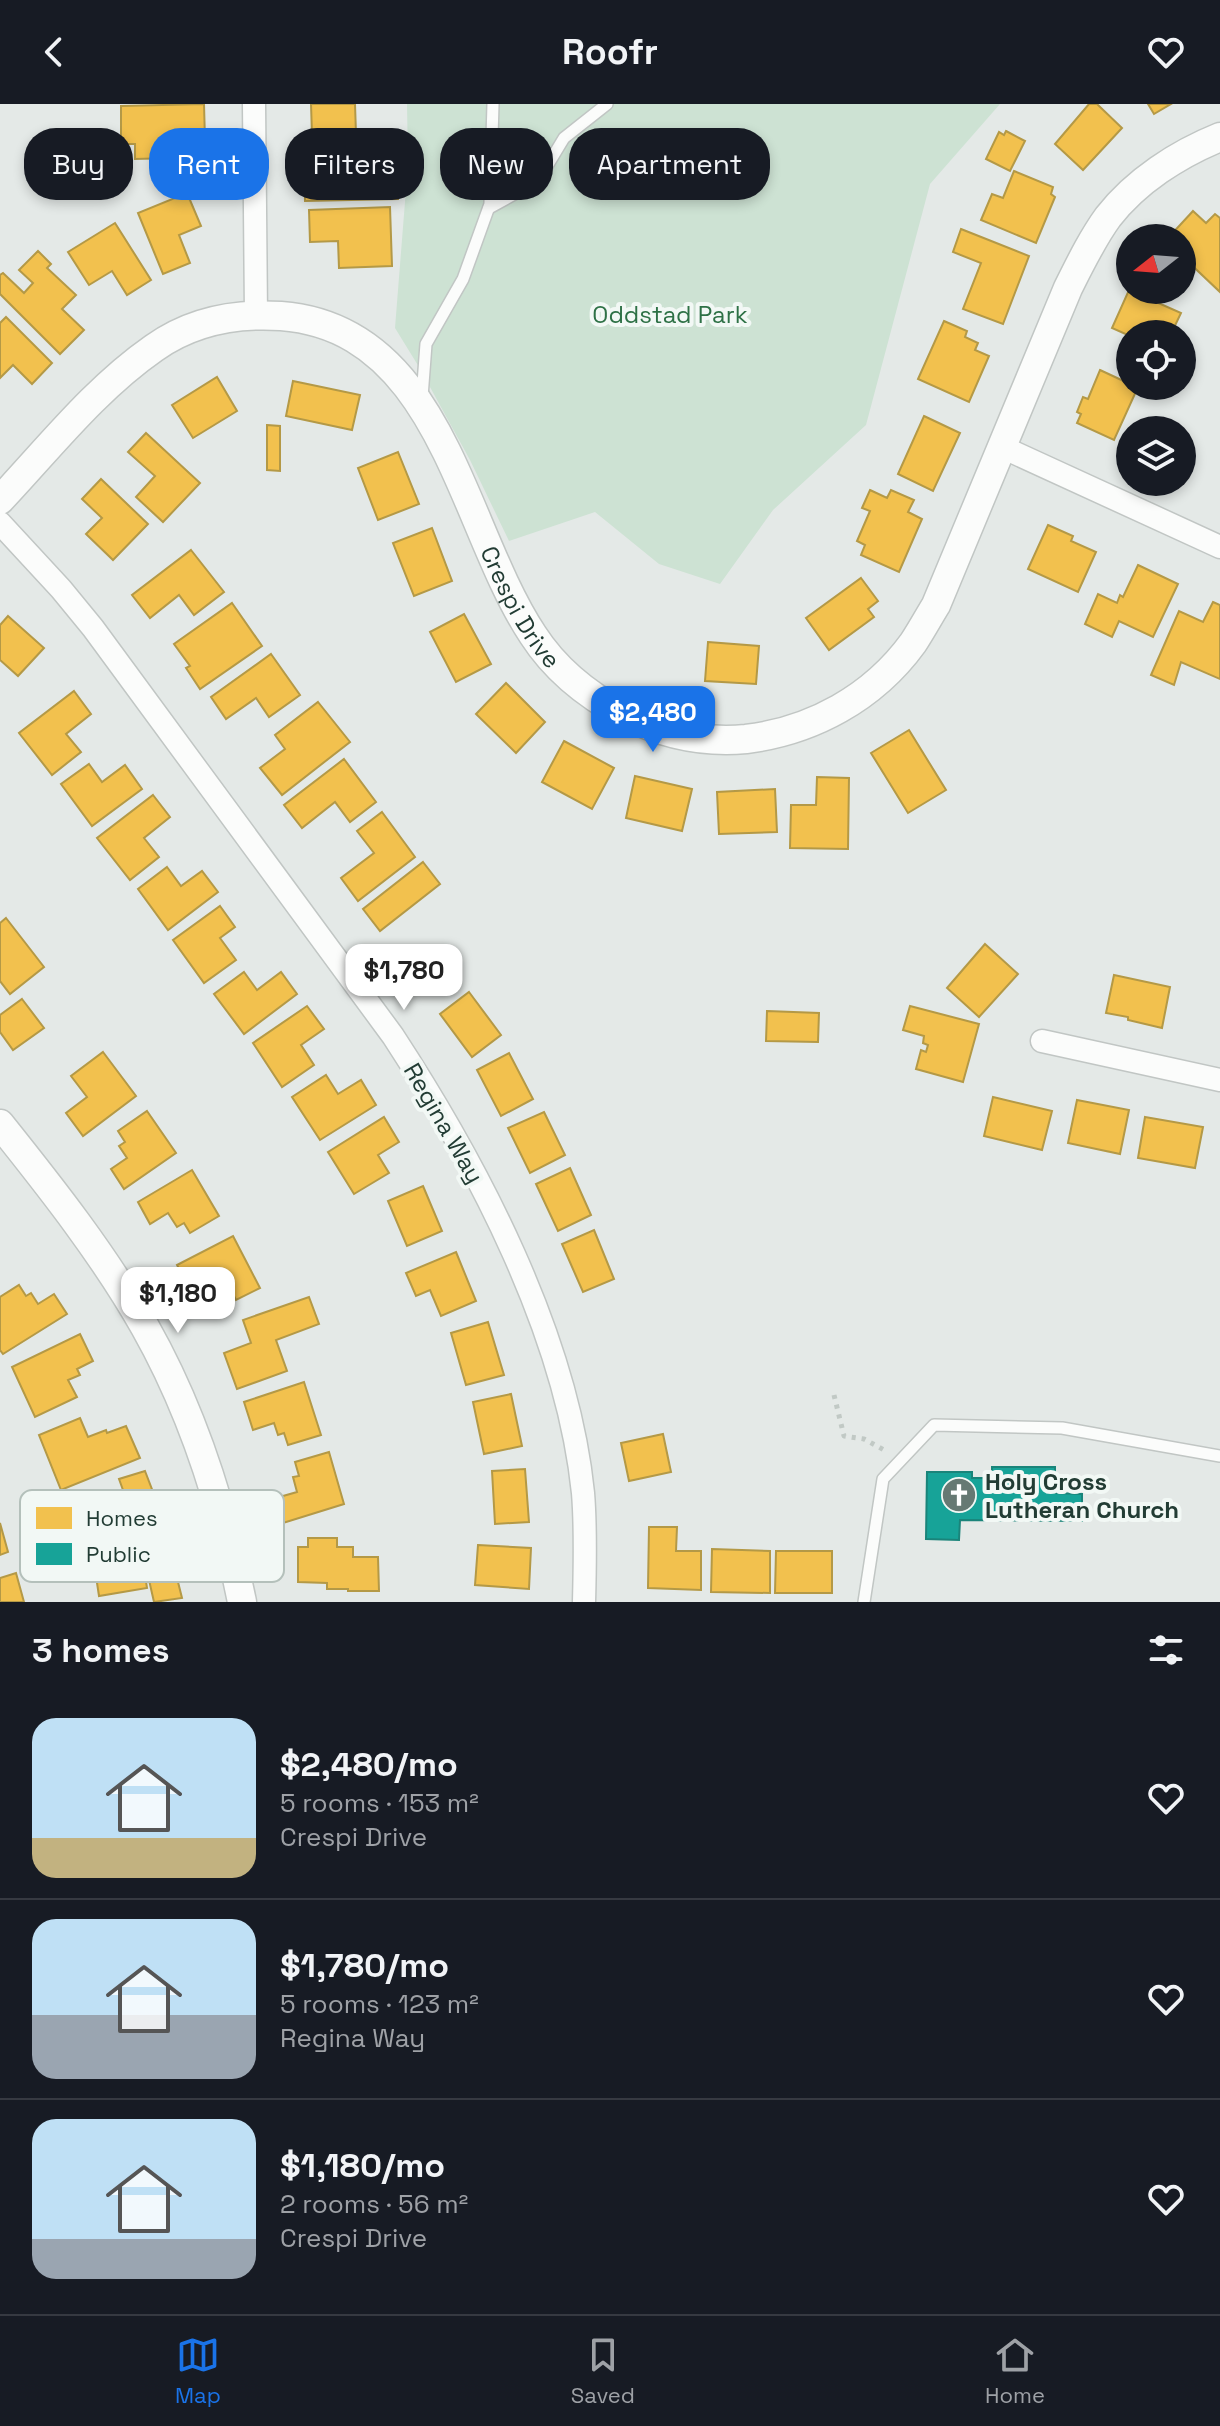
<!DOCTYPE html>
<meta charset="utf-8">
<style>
body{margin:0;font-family:"Space Grotesk",sans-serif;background:#20242c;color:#f1f3f6;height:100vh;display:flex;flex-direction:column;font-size:30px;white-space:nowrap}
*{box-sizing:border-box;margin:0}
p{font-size:26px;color:#9ea1a6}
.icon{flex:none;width:44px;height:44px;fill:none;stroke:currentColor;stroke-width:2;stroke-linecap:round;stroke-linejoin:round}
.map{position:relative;height:1498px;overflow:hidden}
.drawer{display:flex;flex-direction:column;background:#171b24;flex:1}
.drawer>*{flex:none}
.hud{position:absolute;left:24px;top:24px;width:800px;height:72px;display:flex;gap:16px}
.needle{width:52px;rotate:253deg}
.buttons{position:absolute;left:1116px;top:120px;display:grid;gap:16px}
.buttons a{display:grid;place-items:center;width:80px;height:80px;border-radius:50%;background:#171b24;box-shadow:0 4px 12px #0003;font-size:40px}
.price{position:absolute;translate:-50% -68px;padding:0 18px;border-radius:16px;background:#fff;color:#222;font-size:26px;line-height:52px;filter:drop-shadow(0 2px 4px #0008)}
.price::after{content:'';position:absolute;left:50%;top:48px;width:24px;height:18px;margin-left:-12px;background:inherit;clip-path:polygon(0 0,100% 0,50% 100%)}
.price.active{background:#1a73e8;color:#fff}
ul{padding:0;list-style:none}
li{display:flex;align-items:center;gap:24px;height:200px;padding:0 32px}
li+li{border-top:2px solid #363941}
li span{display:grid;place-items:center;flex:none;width:224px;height:160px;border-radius:24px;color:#555}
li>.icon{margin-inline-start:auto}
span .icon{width:96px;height:96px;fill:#fffc;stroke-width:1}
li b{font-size:34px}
h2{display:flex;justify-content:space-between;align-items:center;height:96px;padding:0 32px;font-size:34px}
.pill{padding:0 28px;border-radius:32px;background:#171b24;box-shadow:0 4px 12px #0003;font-size:28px;line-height:72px}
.pill.active{background:#1a73e8;color:#fff}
header{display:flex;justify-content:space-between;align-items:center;height:104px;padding:0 32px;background:#171b24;font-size:36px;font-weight:800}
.dock{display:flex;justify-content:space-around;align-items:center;height:112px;border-top:2px solid #363941;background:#171b24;font-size:22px;color:#9ea1a6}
.dock a{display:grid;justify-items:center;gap:4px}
.dock .active{color:#1a73e8}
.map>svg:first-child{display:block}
.green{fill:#cde2d3}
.homes{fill:#f2c14e;stroke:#b49946;stroke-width:2}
.public{fill:#17a398;stroke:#1a847a;stroke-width:2}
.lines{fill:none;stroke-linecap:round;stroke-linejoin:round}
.service-casing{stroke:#c1c6c4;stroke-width:14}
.minor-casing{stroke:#c1c6c4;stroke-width:25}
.tertiary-casing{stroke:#c1c6c4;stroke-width:31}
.path{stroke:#c1c9c5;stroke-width:5;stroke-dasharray:4 6;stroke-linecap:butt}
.service{stroke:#fbfcfb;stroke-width:11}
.minor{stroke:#fbfcfb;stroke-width:22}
.tertiary{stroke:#fbfcfb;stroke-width:28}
.labels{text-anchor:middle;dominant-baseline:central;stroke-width:8;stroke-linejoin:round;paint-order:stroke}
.park-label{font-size:24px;fill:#2e7146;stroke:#f2f8f5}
.street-label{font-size:24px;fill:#223c34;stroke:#f2f8f5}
.poi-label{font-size:24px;font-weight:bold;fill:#223c34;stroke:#f2f8f5;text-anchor:start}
.key{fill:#f2f8f5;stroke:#b4c0bb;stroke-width:2}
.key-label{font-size:22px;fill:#223c34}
</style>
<header><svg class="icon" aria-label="back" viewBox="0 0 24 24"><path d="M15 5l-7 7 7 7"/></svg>Roofr<svg class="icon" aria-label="heart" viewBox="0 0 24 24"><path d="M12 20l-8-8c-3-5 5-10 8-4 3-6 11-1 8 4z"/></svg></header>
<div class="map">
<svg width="1220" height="1498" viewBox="0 0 1220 1498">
<rect width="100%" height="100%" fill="#e4e9e7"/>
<polygon class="green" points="407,0 1000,0 930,80 866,321 773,406 720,480 659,460 595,408 509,437 470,356 419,263 395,224 408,60"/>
<g class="homes">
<polygon points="204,0 205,36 196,37 196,29 174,30 174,54 135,55 135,40 121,40 121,2"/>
<polygon points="311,0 355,0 356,30 312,31"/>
<polygon points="1089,0 1097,0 1122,24 1083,66 1055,40"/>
<polygon points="1148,0 1171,0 1154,10"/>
<polygon points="1006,27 1025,37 1010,67 986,55 999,28 1004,31"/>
<polygon points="396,34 398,95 305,97 304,65 334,64 333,36"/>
<polygon points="1014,67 1053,83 1051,90 1055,93 1036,139 981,116 992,90 1003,94"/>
<polygon points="187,89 201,122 179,131 190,159 163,170 138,109"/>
<polygon points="390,103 392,162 339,164 338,137 310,138 309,106"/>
<polygon points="1193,107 1206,119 1215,110 1220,114 1220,188 1182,152 1182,134 1168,134"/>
<polygon points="115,119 151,176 127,191 112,167 89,181 68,148"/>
<polygon points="961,125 1029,152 1003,220 963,205 981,159 953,148"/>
<polygon points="38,147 51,160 47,164 76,191 62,205 84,226 60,250 0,190 0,171 3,169 24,189 33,179 19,166"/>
<polygon points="1129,186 1181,209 1171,230 1130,230 1130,232 1112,224"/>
<polygon points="6,213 52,259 32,280 13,261 0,274 0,219"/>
<polygon points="944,217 967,227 965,233 978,239 975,246 989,252 969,298 918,275"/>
<polygon points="1100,266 1130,280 1130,282 1138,283 1114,336 1077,319 1081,310 1077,308 1083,293 1088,295"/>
<polygon points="217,273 237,307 193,334 172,301"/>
<polygon points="293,277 360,291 352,326 286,312"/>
<polygon points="924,312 960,329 933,387 898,370"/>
<polygon points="267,321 280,322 280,367 267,366"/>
<polygon points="146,329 200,379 163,418 136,393 155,372 128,348"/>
<polygon points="398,348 419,400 378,416 358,364"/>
<polygon points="101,375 148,420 113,456 86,430 102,414 82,395"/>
<polygon points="870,386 887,394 891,386 914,396 908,408 922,415 899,468 861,451 865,441 857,437 870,407 862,404"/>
<polygon points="1048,421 1073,432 1071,437 1096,448 1078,488 1028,465"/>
<polygon points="432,424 452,477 414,492 393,439"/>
<polygon points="191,446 224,488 194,511 179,491 150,514 132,491"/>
<polygon points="1138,461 1178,480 1153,533 1119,517 1112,533 1085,520 1098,490 1117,499 1120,491 1123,493"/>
<polygon points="861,474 878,497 868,505 874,513 829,546 806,514"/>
<polygon points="1213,498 1220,501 1220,575 1181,558 1174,581 1151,571 1179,507 1203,518"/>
<polygon points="232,499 262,542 200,585 186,564 190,562 174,540"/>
<polygon points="464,510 491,560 456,578 430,528"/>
<polygon points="8,512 44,544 18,572 0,556 0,521"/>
<polygon points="708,538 759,542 756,580 705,577"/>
<polygon points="271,550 300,591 269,613 256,594 226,615 211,593"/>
<polygon points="506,579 545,618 516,649 476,610"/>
<polygon points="74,587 91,610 66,630 81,648 52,671 19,629"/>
<polygon points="318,598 350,638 282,691 260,664 285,645 275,631"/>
<polygon points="909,626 946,686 908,709 871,649"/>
<polygon points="564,637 614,664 592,705 542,678"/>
<polygon points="344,655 376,698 350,718 335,698 302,724 284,701"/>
<polygon points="89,660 102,678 125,661 142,685 92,722 61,680"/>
<polygon points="635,672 692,685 682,727 626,714"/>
<polygon points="817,673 849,674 848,745 790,744 791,701 816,701"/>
<polygon points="775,685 777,728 719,730 717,688"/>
<polygon points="153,691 170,713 144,734 159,753 130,776 97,734"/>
<polygon points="382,708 415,753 358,797 341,774 374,749 357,727"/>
<polygon points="423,758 440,780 380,827 363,805"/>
<polygon points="167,763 181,782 202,767 218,788 168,826 138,785"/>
<polygon points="220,802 235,823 220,834 236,856 204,879 173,836"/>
<polygon points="6,814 44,863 10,890 0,877 0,819"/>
<polygon points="985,840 1018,870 979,913 947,884"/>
<polygon points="244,868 257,886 281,868 297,890 244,930 214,890"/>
<polygon points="1114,871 1170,883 1162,924 1128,916 1128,913 1106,909"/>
<polygon points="469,888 501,931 472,953 440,910"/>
<polygon points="22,895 44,924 13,946 0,928 0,911"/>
<polygon points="307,902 324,925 301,941 314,961 282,983 253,939"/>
<polygon points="910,902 979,920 963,978 916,965 921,946 926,948 928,941 923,939 924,932 903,926"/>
<polygon points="767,907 819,909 818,938 766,937"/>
<polygon points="103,948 136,992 83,1032 66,1009 87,993 71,972"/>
<polygon points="509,949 533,995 501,1012 477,966"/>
<polygon points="326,971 338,990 361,976 376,1001 320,1036 292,993"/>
<polygon points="993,993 1052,1007 1042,1046 984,1032"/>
<polygon points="1077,996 1129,1006 1120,1050 1068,1039"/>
<polygon points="147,1007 176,1049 124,1085 111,1065 127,1054 119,1042 125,1038 118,1027"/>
<polygon points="544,1008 565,1051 530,1069 508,1024"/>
<polygon points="384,1013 399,1038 378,1051 389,1069 354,1090 328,1048"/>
<polygon points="1145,1013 1203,1023 1195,1064 1138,1054"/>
<polygon points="570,1064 591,1111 558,1127 536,1080"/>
<polygon points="192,1066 219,1112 190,1129 184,1119 177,1123 168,1109 150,1120 138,1098"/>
<polygon points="423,1082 442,1127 407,1142 388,1097"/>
<polygon points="594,1126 614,1175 583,1188 562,1140"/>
<polygon points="233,1132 260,1184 236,1196 227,1179 212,1186 210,1182 193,1191 177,1161"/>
<polygon points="456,1148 476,1197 441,1212 430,1186 416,1192 406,1169"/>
<polygon points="19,1181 26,1192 31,1189 38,1200 54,1190 67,1210 3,1250 0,1246 0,1193"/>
<polygon points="309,1193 319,1220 276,1236 287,1267 237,1285 224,1249 251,1239 243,1216"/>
<polygon points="488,1218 504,1271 466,1281 451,1229"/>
<polygon points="80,1230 93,1257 77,1265 80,1271 68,1276 77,1293 35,1313 12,1263"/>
<polygon points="304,1278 321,1331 288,1341 284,1329 278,1331 274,1319 253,1326 244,1298"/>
<polygon points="511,1290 522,1342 484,1350 473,1298"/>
<polygon points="80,1314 88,1333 106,1326 107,1329 126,1322 140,1354 61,1386 39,1331"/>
<polygon points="663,1330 671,1368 629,1377 621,1339"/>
<polygon points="329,1348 344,1400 283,1419 276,1394 297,1388 293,1373 299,1372 295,1358"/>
<polygon points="525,1365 529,1418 495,1420 492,1367"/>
<polygon points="145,1367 153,1388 127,1397 119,1375"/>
<polygon points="0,1419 8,1448 0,1451"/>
<polygon points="649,1423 677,1423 676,1447 701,1447 701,1486 648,1484"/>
<polygon points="308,1434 337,1434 337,1443 353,1443 353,1453 378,1453 379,1487 348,1487 348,1485 327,1485 327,1479 298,1478 298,1443 308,1443"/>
<polygon points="478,1441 531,1444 529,1485 475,1481"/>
<polygon points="712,1445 770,1447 770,1489 711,1488"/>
<polygon points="776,1447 832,1447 832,1489 775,1489"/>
<polygon points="142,1452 147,1484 99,1492 94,1459"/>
<polygon points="16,1469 24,1498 0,1498 0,1474"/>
<polygon points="176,1470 182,1494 154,1498 149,1476"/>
</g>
<polygon class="public" points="992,1363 1055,1363 1055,1389 1082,1390 1082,1417 960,1416 959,1436 926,1435 927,1368 972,1368 972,1374 992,1374"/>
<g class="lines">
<g class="service-casing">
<g id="service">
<polyline points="489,104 538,77 564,34 607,0"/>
<polyline points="422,293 426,240 463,175 490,100 493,0"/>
<polyline points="864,1498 883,1375 934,1321 1062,1324 1220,1352"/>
</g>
</g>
<g class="minor-casing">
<g id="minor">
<polyline points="254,0 256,211"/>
<polyline points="1002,343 1220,443"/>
<path d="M0 419 61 485 93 524 393 932C478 1062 567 1231 583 1389 586 1425 585 1462 584 1498"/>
<polyline points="1042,937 1220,976"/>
</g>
</g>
<g class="tertiary-casing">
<g id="tertiary">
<path id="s1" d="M0 396C49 344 95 285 154 244 192 217 236 209 281 212 442 224 461 423 533 531 555 565 587 591 623 610 662 630 703 639 746 635 812 627 873 594 913 539 921 527 928 514 936 501L1068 184C1080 160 1092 135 1108 113 1136 77 1178 50 1220 33"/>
<path d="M0 1020C52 1085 104 1151 145 1223 193 1308 223 1403 242 1498"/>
</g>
</g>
<polyline class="path" points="834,1291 844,1332 864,1335 886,1347"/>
<use href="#service" class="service"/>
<use href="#minor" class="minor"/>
<use href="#tertiary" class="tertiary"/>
</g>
<defs>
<g id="church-disc" transform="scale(1.8)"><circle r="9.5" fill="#667973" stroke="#f2f8f5"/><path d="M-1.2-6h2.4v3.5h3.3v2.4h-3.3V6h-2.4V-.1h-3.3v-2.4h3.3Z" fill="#fff"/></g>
</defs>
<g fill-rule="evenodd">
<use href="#church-disc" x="959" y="1391"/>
</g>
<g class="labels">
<g class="park-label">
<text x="670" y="210">Oddstad Park</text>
</g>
<g class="street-label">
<text stroke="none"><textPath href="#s1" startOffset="748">Crespi Drive</textPath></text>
<text transform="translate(444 1019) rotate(60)">Regina Way</text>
</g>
<g class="poi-label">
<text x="985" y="1377">Holy Cross<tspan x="985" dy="28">Lutheran Church</tspan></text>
</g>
</g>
<rect x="20" y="1386" width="264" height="92" rx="12" class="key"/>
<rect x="36" y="1403" width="36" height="22" fill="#f2c14e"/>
<rect x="36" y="1439" width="36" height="22" fill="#17a398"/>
<g class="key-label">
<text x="86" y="1422">Homes</text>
<text x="86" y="1458">Public</text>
</g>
</svg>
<div class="buttons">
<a><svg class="needle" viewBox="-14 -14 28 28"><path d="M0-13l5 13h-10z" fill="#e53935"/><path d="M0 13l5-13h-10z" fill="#9ea1a6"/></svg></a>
<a><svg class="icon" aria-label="locate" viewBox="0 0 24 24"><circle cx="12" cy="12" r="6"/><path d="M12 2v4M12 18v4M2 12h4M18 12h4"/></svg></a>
<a><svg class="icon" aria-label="layers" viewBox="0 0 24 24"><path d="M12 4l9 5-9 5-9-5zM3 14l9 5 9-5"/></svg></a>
</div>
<b class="price active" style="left:653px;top:650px">$2,480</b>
<b class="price" style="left:404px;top:908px">$1,780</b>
<b class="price" style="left:178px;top:1231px">$1,180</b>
<div class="hud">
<a class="pill">Buy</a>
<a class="pill active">Rent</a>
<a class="pill">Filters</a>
<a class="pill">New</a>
<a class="pill">Apartment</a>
</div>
</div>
<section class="drawer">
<h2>3 homes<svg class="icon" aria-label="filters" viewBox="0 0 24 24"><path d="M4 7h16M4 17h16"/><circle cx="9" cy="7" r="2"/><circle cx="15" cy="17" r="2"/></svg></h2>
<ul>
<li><span style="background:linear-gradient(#bfe0f5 75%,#c2b280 0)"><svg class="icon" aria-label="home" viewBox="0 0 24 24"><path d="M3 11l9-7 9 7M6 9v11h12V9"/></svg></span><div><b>$2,480/mo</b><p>5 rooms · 153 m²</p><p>Crespi Drive</p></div><svg class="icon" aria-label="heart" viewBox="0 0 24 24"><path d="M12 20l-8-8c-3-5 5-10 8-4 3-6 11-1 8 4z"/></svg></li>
<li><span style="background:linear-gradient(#bfe0f5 60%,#9aa5b1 0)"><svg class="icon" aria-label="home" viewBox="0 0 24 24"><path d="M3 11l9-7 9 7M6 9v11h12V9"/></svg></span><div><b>$1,780/mo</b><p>5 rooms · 123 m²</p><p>Regina Way</p></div><svg class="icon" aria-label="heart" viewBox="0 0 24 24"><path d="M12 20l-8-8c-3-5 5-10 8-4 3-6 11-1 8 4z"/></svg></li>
<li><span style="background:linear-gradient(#bfe0f5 75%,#9aa5b1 0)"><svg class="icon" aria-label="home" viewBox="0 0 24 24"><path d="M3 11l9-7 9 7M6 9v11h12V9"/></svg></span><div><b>$1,180/mo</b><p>2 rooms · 56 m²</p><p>Crespi Drive</p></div><svg class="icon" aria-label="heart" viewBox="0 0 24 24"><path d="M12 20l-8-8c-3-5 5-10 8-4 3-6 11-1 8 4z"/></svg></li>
</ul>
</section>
<nav class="dock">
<a class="active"><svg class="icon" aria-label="map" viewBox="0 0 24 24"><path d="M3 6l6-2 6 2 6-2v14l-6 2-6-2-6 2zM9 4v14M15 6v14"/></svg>Map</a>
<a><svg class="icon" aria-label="saved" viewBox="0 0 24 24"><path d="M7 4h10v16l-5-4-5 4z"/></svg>Saved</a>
<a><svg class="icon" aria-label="home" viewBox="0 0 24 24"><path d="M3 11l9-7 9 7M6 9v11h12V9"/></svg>Home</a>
</nav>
